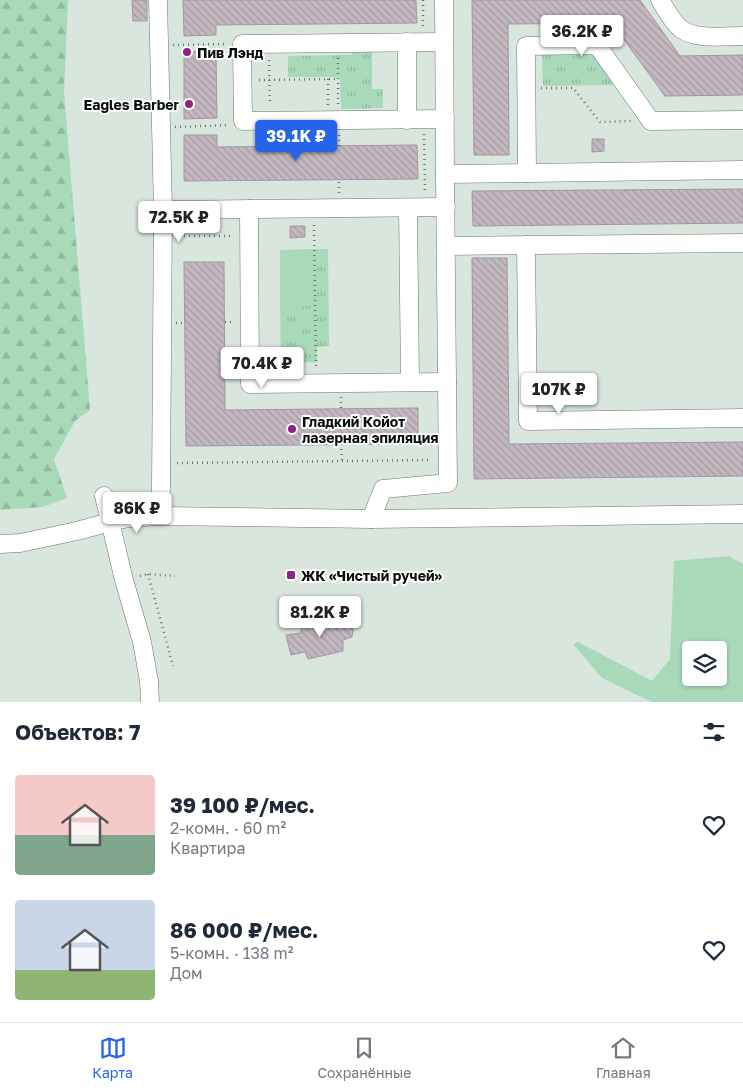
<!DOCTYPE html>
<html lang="ru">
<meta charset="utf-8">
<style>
body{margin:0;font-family:"Golos Text",sans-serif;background:#f6f6f7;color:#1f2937;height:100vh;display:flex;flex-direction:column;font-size:19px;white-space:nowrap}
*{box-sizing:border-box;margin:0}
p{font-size:16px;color:#747a83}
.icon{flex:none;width:28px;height:28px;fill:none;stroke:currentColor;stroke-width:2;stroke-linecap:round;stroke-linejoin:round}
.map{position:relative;height:702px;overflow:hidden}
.details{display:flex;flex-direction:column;background:#fff;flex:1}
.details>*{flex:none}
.fabs{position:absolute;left:682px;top:641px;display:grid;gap:10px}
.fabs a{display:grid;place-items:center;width:45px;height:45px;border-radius:5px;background:#fff;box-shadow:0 1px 4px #0004;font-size:25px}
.price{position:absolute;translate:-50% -42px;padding:0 11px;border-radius:5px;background:#fff;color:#222;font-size:16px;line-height:32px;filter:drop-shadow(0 1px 2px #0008)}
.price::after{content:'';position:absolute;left:50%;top:30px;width:15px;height:11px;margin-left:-8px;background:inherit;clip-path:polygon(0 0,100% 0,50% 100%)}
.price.selected{background:#2563eb;color:#fff}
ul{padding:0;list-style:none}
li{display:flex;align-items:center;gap:15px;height:125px;padding:0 15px}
li span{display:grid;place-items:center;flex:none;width:140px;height:100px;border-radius:5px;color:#555}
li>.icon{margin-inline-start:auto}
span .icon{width:60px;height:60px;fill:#fffc;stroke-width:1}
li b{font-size:21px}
h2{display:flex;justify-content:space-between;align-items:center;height:60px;padding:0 15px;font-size:21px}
.menu{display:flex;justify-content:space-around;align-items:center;height:70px;border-top:1px solid #e0e1e3;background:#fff;font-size:14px;color:#747a83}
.menu a{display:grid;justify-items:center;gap:2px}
.menu .selected{color:#2563eb}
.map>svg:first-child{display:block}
.grass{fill:#a8d9b8;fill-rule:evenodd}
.forest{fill:url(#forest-firs)}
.park{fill:url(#park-tufts)}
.building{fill:url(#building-back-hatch);stroke:#a397a1}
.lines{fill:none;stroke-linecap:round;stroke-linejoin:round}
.minor-casing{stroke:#6a776e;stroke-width:19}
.path{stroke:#6d7771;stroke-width:2.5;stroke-dasharray:1 4;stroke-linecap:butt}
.minor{stroke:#fff;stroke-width:18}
.poi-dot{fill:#8f2285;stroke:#fff;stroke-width:2}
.labels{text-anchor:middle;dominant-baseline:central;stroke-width:4;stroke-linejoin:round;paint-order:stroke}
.poi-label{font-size:14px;font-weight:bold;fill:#080d0a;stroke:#fff;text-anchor:start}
</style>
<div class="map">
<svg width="743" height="702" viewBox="0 0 743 702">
<defs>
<pattern id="forest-firs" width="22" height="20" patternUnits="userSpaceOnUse" patternTransform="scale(1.25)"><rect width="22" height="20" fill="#a8d9b8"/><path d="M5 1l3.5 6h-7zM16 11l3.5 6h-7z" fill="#8fb99d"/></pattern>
<pattern id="park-tufts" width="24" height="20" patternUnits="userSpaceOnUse" patternTransform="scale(1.25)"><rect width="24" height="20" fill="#a8d9b8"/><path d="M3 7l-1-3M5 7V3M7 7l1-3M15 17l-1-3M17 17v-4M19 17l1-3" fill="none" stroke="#8fb99d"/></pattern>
<pattern id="building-back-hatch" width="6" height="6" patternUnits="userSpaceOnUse" patternTransform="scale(1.25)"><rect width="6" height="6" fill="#c3b7c0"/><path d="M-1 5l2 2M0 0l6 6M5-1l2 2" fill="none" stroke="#a69ca4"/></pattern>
</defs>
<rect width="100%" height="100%" fill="#d8e6dd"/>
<g class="grass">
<polygon points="311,249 311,307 280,307 280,250"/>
<path d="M729 556 743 564V702H652L602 678 573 644 578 642 652 681 670 659 674 561ZM691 650H719V678H691Z"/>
</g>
<polygon class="forest" points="0,0 68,0 64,93 90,410 75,421 54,459 67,498 43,507 0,510"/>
<g class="park">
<polygon points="352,50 372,50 372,89 383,89 383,108 341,109 340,77 288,77 288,56 352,55"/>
<polygon points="542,54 594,54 616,85 543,86"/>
<polygon points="311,249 328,249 329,346 317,347 317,362 281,363 280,307 311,306"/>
</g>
<g class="building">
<polygon points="132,0 147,0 147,21 133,21"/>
<polygon points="183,0 416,0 417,23 216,25 216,35 184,36"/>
<polygon points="472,0 640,0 680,56 743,55 743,95 665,96 612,23 508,24 509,155 474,155"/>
<polygon points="216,51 217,118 184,119 184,52"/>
<polygon points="184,135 217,135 217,147 417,145 418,179 184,181"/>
<polygon points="592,139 604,139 604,151 592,152"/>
<polygon points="743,189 743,223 473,226 472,191"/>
<polygon points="290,226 305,226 305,237 290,238"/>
<polygon points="472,258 507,258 509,444 743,442 743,476 474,479"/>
<polygon points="184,262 224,262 225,410 418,408 418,444 186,446"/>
<polygon points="332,617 332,623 349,624 353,630 352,637 343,640 343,651 308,659 305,652 291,655 286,635 300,633 304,623"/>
</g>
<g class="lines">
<g class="minor-casing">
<g id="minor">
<polyline points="158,0 163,210 161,488 159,516"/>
<path d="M660 0C665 8 673 23 681 29 696 40 725 36 743 36"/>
<polyline points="407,42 407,120"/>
<polyline points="444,42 242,44 243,121 445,119"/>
<polyline points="527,173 743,170"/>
<polyline points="445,174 527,173 526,46 597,45 651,121 743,120"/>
<polyline points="408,208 410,382"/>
<polyline points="249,209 250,384 447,382"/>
<polyline points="163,210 446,207"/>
<polyline points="526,245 528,421 743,418"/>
<polyline points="446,246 743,243"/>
<polyline points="104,496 124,580 142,642 149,681 150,702"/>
<polyline points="371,519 383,489 448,483 445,174 444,0"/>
<polyline points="0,544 20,543 77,531 110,522 128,518 159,516 371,519 743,514"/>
</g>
</g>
<g class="path">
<polyline points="423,0 423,26"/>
<polyline points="173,45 228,44"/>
<polyline points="338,58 338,105"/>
<polyline points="269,60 270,105"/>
<polyline points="328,79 328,105"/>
<polyline points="259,80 338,79"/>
<polyline points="541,88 573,88 600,122 632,121"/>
<polyline points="175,127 229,125"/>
<polyline points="424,134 425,191"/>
<polyline points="339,135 339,146"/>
<polyline points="339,193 339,180"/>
<polyline points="314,225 316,367"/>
<polyline points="179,236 234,236"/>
<polyline points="225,322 233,322"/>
<polyline points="176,323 185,323"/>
<polyline points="341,397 341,409"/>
<polyline points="341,444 342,461"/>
<polyline points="177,463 432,460"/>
<polyline points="148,574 173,666"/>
<polyline points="140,576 148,574 175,576"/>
</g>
<use href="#minor" class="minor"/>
</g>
<g class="poi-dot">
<circle cx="187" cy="52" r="5"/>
<circle cx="189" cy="104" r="5"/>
<circle cx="292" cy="429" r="5"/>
<rect x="286" y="570" width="10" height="10" rx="2.5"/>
</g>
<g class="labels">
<g class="poi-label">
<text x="197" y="52">Пив Лэнд</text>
<text x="179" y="104" text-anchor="end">Eagles Barber</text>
<text x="302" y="421">Гладкий Койот<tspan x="302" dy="16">лазерная эпиляция</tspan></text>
<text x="301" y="575">ЖК «Чистый ручей»</text>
</g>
</g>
</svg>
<div class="fabs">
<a><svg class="icon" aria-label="layers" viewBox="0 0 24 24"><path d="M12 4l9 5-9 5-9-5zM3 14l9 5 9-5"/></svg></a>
</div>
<b class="price" style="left:582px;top:57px">36.2K ₽</b>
<b class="price selected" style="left:296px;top:162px">39.1K ₽</b>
<b class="price" style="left:179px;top:243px">72.5K ₽</b>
<b class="price" style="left:262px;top:389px">70.4K ₽</b>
<b class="price" style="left:559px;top:415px">107K ₽</b>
<b class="price" style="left:137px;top:534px">86K ₽</b>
<b class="price" style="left:320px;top:638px">81.2K ₽</b>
</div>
<section class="details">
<h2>Объектов: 7<svg class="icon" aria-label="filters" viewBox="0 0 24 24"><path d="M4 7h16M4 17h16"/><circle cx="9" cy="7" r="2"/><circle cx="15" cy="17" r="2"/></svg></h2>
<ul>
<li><span style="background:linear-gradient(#f6c9c9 60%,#7fa58c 0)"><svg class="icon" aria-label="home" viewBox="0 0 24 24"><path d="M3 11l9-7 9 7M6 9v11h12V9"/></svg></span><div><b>39 100 ₽/мес.</b><p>2-комн. · 60 m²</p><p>Квартира</p></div><svg class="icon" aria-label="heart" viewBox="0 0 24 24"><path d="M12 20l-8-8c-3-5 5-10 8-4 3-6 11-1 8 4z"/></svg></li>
<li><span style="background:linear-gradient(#c9d6e8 70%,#8fb573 0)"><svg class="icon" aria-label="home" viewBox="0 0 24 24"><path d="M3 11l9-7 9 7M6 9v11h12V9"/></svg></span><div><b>86 000 ₽/мес.</b><p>5-комн. · 138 m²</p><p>Дом</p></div><svg class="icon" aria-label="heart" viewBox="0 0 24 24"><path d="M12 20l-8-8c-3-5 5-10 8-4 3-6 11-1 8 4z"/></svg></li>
</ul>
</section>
<nav class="menu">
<a class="selected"><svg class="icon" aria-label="map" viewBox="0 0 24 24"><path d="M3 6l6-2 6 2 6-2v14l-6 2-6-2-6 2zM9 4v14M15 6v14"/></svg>Карта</a>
<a><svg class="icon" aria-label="saved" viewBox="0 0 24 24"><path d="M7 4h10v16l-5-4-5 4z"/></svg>Сохранённые</a>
<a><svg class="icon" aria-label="home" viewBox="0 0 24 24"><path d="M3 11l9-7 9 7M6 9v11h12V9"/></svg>Главная</a>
</nav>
